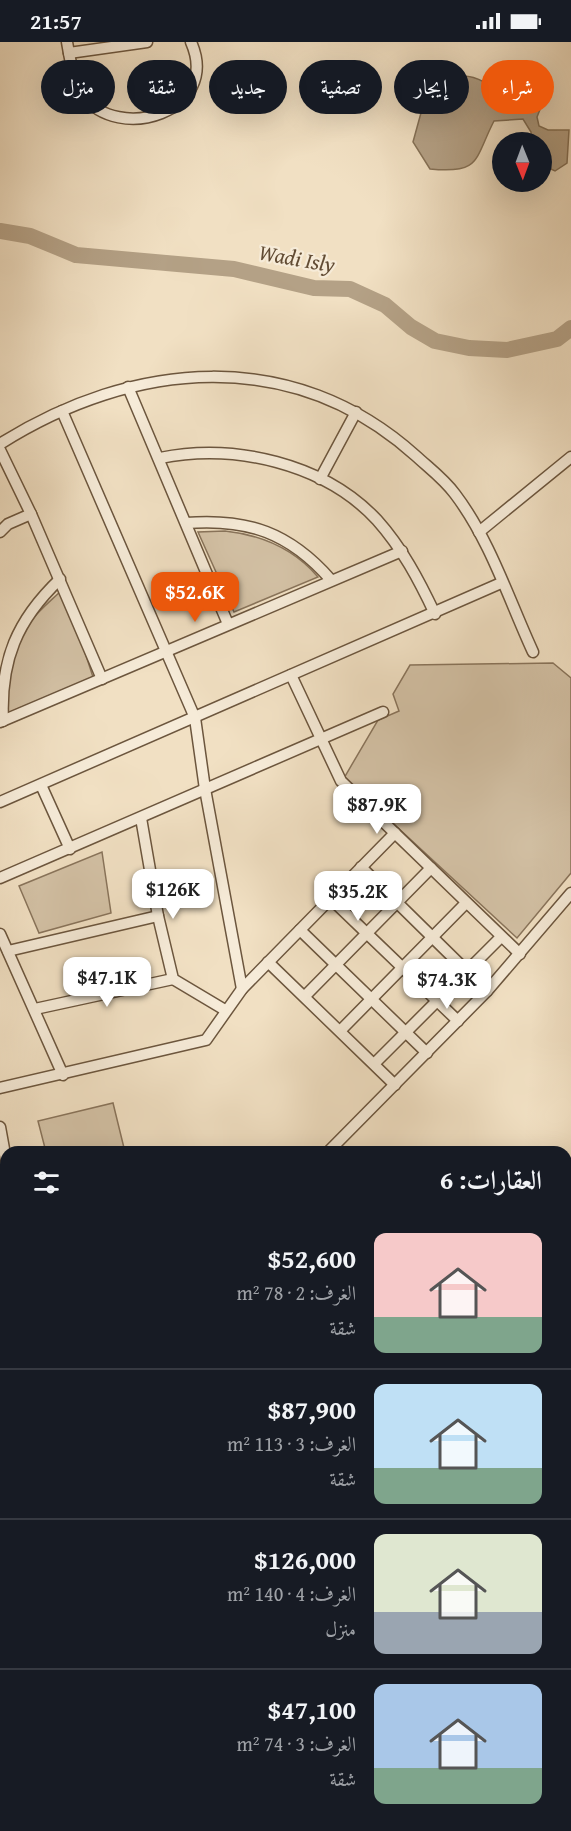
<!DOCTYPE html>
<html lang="ar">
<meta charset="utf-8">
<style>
body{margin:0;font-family:"Gentium Book Plus",Amiri,serif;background:#20242c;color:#f1f3f6;direction:rtl;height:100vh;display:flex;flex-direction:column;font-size:22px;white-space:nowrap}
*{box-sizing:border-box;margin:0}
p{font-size:20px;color:#9ea1a6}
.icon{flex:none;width:33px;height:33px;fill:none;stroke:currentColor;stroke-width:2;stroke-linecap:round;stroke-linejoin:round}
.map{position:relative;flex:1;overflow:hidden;direction:ltr}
.drawer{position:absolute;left:0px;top:1104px;width:572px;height:686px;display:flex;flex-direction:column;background:#171b24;border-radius:18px 18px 0 0;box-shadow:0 6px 24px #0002;direction:rtl}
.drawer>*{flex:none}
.top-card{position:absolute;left:18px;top:18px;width:536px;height:54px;direction:rtl;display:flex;gap:12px}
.needle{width:39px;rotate:179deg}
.fabs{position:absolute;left:492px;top:90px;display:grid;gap:12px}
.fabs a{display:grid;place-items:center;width:60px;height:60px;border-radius:50%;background:#171b24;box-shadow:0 6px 24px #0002;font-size:30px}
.price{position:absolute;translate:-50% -51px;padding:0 14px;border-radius:12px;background:#fff;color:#222;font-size:20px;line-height:39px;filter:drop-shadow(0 2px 3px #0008)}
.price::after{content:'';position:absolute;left:50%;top:36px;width:18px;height:14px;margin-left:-9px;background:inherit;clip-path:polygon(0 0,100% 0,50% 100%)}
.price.on{background:#ea580c;color:#fff}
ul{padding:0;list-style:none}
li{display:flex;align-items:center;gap:18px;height:150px;padding:0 30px}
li+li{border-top:2px solid #363941}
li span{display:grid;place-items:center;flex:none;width:168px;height:120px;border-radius:12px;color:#555}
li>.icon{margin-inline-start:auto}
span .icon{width:72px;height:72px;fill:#fffc;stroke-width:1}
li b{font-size:26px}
h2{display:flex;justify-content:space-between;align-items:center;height:72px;padding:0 30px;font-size:26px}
.chip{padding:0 21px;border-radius:27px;background:#171b24;box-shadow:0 6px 24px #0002;font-size:21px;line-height:54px}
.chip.on{background:#ea580c;color:#fff}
.status{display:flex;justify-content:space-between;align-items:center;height:42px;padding:0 30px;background:#171b24;direction:ltr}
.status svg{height:16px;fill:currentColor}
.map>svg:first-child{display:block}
.green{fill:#d3c1a5;stroke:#89745b;stroke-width:1.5}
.water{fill:#b4a186;stroke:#857157;stroke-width:1.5}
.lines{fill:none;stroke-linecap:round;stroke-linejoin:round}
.river{stroke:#b4a186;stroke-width:16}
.minor-casing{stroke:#6c563e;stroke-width:13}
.major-casing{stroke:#3f2811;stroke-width:14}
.minor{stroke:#f6ebd8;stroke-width:10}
.major{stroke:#f1e0c3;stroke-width:12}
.labels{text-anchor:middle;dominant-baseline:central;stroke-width:4.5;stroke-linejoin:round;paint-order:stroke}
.water-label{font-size:22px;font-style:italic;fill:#624c34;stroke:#f6ebd8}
</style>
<div class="status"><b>21:57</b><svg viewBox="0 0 49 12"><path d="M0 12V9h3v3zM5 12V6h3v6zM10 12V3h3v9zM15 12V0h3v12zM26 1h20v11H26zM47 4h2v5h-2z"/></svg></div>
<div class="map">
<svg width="571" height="1789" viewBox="0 0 571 1789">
<rect width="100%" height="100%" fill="#f1e0c3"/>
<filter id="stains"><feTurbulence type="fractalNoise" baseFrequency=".00333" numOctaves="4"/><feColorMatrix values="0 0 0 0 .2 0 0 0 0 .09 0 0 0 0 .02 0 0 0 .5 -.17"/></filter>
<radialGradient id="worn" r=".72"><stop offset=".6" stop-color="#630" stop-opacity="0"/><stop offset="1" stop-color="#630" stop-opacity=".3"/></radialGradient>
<g class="green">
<path d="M225 489C262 493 294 507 318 535L234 570 198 490Z"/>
<path d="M64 546 93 635 8 671C4 641 13 605 30 580 39 568 53 557 64 546Z"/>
<polygon points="553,621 571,636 571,831 517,896 344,736 378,678 399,669 393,652 410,623"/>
<polygon points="102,810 111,871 39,891 19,844"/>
<polygon points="113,1061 125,1110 46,1110 38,1079"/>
<polygon points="566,1311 571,1311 571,1789 345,1789 342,1784 566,1784"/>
<polygon points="97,1784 320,1784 323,1789 91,1789"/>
</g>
<path class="water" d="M531 26 534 40 543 60 537 75 539 84 548 88H569L567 121 555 129 542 123V100H532L531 90 523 77 494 79C474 118 481 132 430 127L413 100 427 49C447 37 461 27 484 40 492 44 496 49 505 50L514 43 524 28Z"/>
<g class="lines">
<polyline class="river" points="0,189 30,194 76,213 234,227 314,246 350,247 385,263 411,285 435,299 469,306 507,308 557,297 571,286"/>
<g class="minor-casing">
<g id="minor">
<path d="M67 0C70 17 73 38 83 53 117 102 222 70 191 0"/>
<polyline points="69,11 147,0"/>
<polyline points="128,345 228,582"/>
<polyline points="62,369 195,676 205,747 242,947"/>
<path d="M0 402C133 318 293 303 416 414 429 426 444 437 455 452 490 498 509 558 533 610"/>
<polyline points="0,408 31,472 102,637"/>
<path d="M160 416C234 401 324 421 377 478 402 506 419 538 435 572"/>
<polyline points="320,437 356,370"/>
<path d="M186 481C248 476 290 491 331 538"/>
<polyline points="0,490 8,482 31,472"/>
<polyline points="479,490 571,415"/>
<polyline points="291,633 341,739 520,912"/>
<path d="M3 679C0 618 17 578 60 537"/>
<polyline points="0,680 402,509"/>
<polyline points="41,743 70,807"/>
<polyline points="0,760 501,541"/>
<polyline points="141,776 158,874 173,937 225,968"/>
<polyline points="361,825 487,949"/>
<polyline points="0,836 383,670"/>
<polyline points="330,856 458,979"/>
<polyline points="300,888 427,1011"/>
<polyline points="0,892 63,1033"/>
<polyline points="8,909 158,874"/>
<polyline points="268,920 395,1043"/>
<polyline points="305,954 431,826"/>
<polyline points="35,967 173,937"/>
<polyline points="341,988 466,861"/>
<polyline points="375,1021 501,895"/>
<polyline points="0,1046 206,998 242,947 395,791"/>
<polyline points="0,1085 6,1118"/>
<polyline points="328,1110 487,949 571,851"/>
<polyline points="0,1278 6,1286"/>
<polyline points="0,1474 6,1483"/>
<polyline points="566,1565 571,1560"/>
<polyline points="0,1597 6,1587"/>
<polyline points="566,1666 571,1661"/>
<polyline points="0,1693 6,1704"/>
<polyline points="296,1789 303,1784"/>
<polyline points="410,1789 417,1784"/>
</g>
</g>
<g class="major-casing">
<g id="major">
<polyline points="0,1309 6,1314"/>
<polyline points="0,1342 6,1348"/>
<polyline points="323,1784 326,1789"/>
<polyline points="339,1784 342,1789"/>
</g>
</g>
<use href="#minor" class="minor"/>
<use href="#major" class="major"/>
</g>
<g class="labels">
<g class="water-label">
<text transform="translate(297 216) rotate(10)">Wadi Isly</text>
</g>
</g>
<rect width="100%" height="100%" filter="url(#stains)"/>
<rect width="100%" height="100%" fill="url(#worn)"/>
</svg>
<div class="fabs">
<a><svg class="needle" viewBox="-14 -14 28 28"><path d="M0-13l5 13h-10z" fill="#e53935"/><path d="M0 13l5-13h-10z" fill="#9ea1a6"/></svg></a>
</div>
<b class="price on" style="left:195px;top:581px">$52.6K</b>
<b class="price" style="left:377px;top:793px">$87.9K</b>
<b class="price" style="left:173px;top:878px">$126K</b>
<b class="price" style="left:358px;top:880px">$35.2K</b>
<b class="price" style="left:107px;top:966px">$47.1K</b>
<b class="price" style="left:447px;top:968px">$74.3K</b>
<div class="top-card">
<a class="chip on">شراء</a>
<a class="chip">إيجار</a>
<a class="chip">تصفية</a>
<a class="chip">جديد</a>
<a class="chip">شقة</a>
<a class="chip">منزل</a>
</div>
<section class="drawer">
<h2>العقارات: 6<svg class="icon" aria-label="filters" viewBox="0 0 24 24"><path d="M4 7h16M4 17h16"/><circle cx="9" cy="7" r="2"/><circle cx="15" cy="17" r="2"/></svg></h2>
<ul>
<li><span style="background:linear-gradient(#f6c9c9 70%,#7fa58c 0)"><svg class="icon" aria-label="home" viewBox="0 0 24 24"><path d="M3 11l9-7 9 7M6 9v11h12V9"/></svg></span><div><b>$52,600</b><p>الغرف: 2 · 78 m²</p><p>شقة</p></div></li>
<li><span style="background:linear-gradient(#bfe0f5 70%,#7fa58c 0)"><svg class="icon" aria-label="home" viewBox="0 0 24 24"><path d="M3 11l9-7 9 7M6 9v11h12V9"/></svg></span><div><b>$87,900</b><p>الغرف: 3 · 113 m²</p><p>شقة</p></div></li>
<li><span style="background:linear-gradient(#dfe7d0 65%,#9aa5b1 0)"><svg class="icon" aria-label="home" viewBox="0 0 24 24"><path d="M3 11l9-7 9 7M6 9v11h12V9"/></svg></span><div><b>$126,000</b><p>الغرف: 4 · 140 m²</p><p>منزل</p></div></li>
<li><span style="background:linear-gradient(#a9c7e8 70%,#7fa58c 0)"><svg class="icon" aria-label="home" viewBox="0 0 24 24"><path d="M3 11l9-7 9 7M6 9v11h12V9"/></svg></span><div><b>$47,100</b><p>الغرف: 3 · 74 m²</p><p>شقة</p></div></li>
</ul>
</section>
</div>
